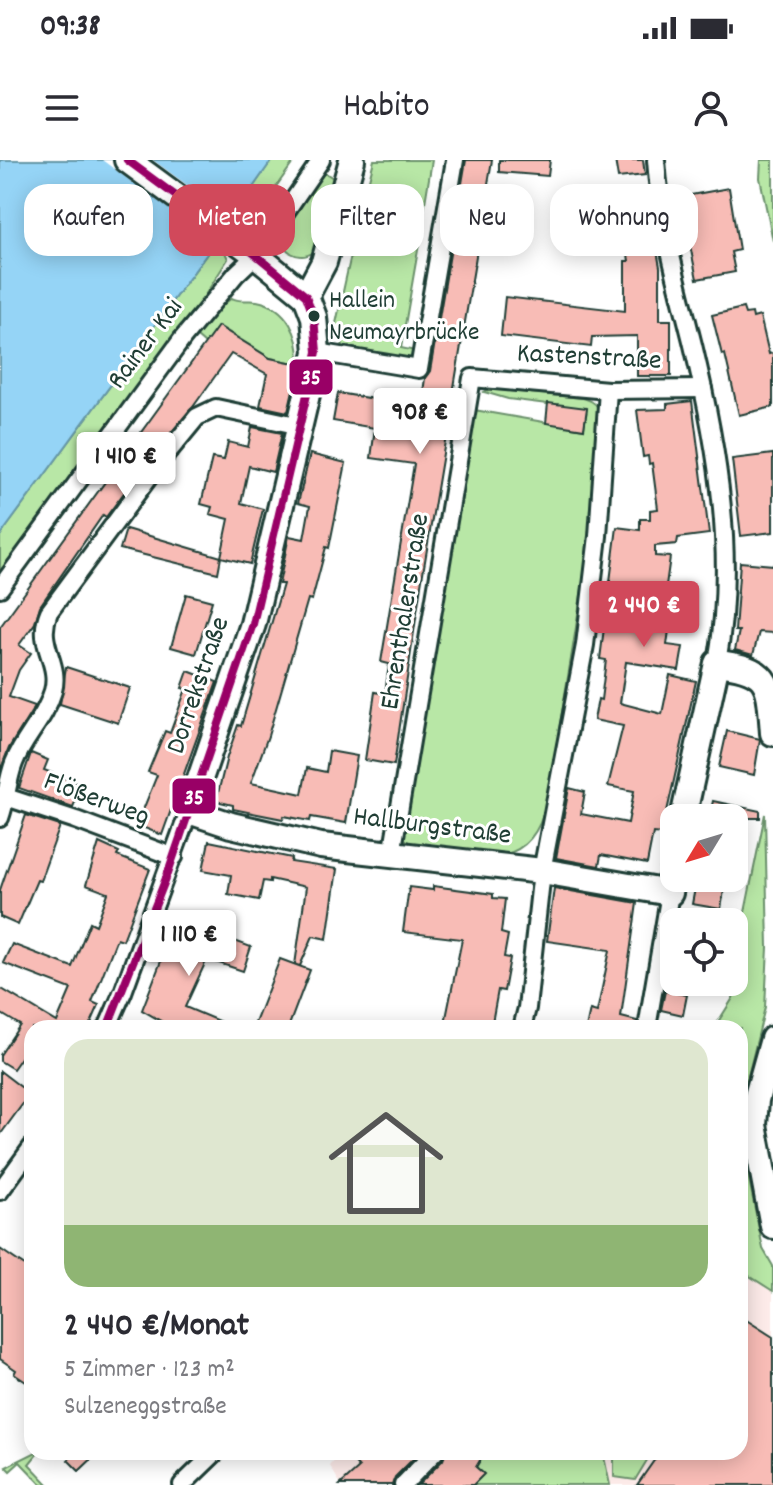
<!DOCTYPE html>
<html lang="de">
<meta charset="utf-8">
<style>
body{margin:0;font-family:Dekko,sans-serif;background:#f2f2f3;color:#2b2b33;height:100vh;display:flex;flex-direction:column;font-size:30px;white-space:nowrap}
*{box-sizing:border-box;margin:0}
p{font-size:26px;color:#7c7c81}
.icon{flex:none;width:44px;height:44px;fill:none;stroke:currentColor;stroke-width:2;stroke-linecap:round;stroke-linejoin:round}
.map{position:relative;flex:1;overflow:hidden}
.sheet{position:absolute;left:24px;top:860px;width:724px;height:440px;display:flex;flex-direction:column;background:#fff;border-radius:24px;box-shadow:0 4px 20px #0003}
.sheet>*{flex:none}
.guide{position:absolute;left:24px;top:24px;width:726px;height:72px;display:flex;gap:16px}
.needle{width:52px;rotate:232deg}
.buttons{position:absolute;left:660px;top:644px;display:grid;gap:16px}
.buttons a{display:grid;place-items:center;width:88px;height:88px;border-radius:16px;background:#fff;box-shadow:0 4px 20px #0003;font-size:40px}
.price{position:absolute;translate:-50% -68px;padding:0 18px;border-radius:8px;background:#fff;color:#222;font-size:26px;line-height:52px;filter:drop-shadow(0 2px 4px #0008)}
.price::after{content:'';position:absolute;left:50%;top:48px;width:24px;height:18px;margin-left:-12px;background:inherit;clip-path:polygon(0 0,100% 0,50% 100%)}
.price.selected{background:#d1495b;color:#fff}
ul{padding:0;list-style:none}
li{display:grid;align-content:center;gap:16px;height:424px;padding:0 40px}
li span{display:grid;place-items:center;height:248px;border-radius:24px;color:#555}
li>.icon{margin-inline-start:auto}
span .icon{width:144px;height:144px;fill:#fffc;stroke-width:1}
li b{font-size:34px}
.chip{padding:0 28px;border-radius:24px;background:#fff;box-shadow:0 4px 20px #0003;font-size:28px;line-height:72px}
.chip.selected{background:#d1495b;color:#fff}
.status{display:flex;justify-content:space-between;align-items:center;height:56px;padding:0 40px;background:#fff;direction:ltr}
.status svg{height:22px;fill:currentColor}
header{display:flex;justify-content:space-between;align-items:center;height:104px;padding:0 40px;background:#fff;font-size:36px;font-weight:600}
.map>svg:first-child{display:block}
.built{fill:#fdebe9}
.green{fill:#b8e7a6;stroke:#6c926d;stroke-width:2}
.water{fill:#95d4f6;stroke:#6698a8;stroke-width:2}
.pier{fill:#fff}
.building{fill:#f8bcb6;stroke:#1f3d34;stroke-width:2}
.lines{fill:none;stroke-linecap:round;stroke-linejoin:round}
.street-casing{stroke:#1f3d34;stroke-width:22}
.secondary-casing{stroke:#1f3d34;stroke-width:30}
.street{stroke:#fff;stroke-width:16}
.secondary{stroke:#fff;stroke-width:24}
.bus-1-casing{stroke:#fff;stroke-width:14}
.bus-1{stroke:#906;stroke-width:8}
.bus-dot{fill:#1f3d34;stroke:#fff;stroke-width:3}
.labels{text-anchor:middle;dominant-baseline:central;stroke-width:6;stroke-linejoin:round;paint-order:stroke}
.bus-label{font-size:26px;fill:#1f3d34;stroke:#fff;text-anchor:start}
.street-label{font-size:28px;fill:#1f3d34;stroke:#fff}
.line-badge{stroke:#fff;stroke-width:3}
.badge-label{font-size:22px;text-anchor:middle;font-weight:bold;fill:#fff}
</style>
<div class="status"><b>09:38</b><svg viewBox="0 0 49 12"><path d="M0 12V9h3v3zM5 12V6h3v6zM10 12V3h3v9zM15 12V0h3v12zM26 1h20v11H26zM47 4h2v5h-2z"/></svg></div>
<header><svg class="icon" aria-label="menu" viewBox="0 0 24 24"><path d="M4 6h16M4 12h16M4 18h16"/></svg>Habito<svg class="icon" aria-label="person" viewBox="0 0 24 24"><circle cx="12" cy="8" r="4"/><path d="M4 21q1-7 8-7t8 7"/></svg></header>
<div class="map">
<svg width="773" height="1325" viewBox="0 0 773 1325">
<rect width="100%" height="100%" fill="#fff"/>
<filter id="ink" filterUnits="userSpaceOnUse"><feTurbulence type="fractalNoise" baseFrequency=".0125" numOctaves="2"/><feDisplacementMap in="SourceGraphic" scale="16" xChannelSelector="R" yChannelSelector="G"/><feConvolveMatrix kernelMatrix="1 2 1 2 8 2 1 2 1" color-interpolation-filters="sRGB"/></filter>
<g filter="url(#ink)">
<g class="built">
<polygon points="740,1105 773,1128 773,1325 607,1325 598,1292 740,1292"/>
<polygon points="342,1292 424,1292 392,1325 341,1325 330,1306"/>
</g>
<g class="green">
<polygon points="272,0 295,0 248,66 234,54"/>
<polygon points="374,0 432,0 424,49 364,40"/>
<polygon points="761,0 773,0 773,81 760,18"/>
<path d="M320 14H327L333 18 334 32 314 92C298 102 282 92 281 74L312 18Z"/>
<polygon points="360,54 369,56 367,73 411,79 414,65 422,67 401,188 415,191 413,200 342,188 345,170 335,168"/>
<polygon points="215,83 225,92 228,99 193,154 0,415 0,376"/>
<path d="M232 138C241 143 247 139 257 141 288 147 300 176 299 204L270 198 219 166 205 184 196 176 213 152Z"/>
<path d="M490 229 583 238C589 240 595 242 598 248 604 263 597 317 595 334 582 438 564 542 546 645 528 720 468 693 411 684L405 679 403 669 474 250 584 269 587 249 508 239 484 232Z"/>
<polygon points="765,654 768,787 765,847 740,949 743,989 763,1089 773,1106 773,1131 740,1110 740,868 700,868 716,865 733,838 741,803 742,767"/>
<polygon points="36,1292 38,1293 29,1304 49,1325 42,1325 20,1302 10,1311 6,1307"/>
<polygon points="485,1292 603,1292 610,1325 473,1325 483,1314 476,1307"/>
<polygon points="614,1292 652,1292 635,1320 614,1317"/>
</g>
<polygon class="water" points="0,0 272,0 206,95 0,376"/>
<polygon class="pier" points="102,0 153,0 235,60 218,85"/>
<g class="building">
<polygon points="466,0 492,0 421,425 394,605 365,600 375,532 385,534 389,504 381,502 414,304 371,298 375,268 333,261 338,233 421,247 425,218 430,211"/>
<polygon points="499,0 550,0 548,16 499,12"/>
<polygon points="615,0 643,0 645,15 618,18"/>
<polygon points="729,28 739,90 731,92 735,112 697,119 680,37"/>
<polygon points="648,43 660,107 660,160 671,160 671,216 637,216 637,176 592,177 591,187 501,176 505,137 625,151 625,101 629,101 621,48"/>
<polygon points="743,148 745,154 752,153 753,158 760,156 769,194 773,193 773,247 739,255 725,194 722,195 712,155"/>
<polygon points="218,166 270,198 299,204 288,252 260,246 267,214 231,194 193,247 152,295 106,357 103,355 40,446 35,463 19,485 31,493 19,510 9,537 35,546 9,588 0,611 0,467"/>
<polygon points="692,241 709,374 678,378 677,384 655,386 655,396 670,397 663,447 672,448 667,485 683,487 679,510 626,502 620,543 662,554 670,515 696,521 662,674 653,673 647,704 601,695 599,706 556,698 569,628 585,632 581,654 628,663 634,631 608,626 623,566 594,560 598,539 601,540 606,500 600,499 617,367 640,370 640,359 650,359 650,350 658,349 652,303 649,304 648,296 643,297 637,250 667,249 667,244"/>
<polygon points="548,243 587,248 584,269 546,263"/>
<polygon points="252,267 282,273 273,312 249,306 241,343 263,349 250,404 221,397 229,359 210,354 212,347 201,344 212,298 224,300 228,282 248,287"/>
<polygon points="310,294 346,303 329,388 326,387 312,440 308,439 268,576 251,623 302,634 307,608 326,612 329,591 357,596 346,663 311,657 310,661 284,656 283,659 233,649 233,645 216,641 227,597 238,565 241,566 283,424 279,424 289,376 304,379 310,346 298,343"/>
<polygon points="773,294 773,372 741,376 732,299"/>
<polygon points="126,369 221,397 218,413 120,389"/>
<polygon points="740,402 773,405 773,473 759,472 753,495 735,490 739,471 735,471"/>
<polygon points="186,434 212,441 196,494 171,487"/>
<polygon points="66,507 130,528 118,563 60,544"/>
<polygon points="188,511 217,522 162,675 137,665 157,615 148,612 165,571 170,573 186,529 182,528"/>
<polygon points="727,571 760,579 754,615 719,607"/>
<polygon points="31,593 48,600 44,610 82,625 73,647 19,628"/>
<polygon points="713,641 760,651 760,658 709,658"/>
<polygon points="26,655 60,666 40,721 37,720 18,765 0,757 0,730"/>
<polygon points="209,681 292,698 291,702 337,709 327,779 313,776 300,806 295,805 306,727 270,719 270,722 263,721 259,740 228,734 231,715 203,710"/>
<polygon points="99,683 119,692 117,696 150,709 123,780 117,778 92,842 99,845 89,868 32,868 32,882 13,909 0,901 0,895 20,865 0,853 0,828 57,862 71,829 3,803 12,784 72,807 90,762 96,765 108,733 86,725"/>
<polygon points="697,718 726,718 721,749 692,744"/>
<polygon points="433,726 493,734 493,738 505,739 501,773 508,775 504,797 510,798 504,831 498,830 491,868 444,868 462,779 403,772 409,727 433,730"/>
<polygon points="554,728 637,743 621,857 637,861 636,868 586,868 590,850 597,852 610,790 547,781"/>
<polygon points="172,773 213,782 216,774 251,787 243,811 207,799 185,847 235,868 173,868 142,850"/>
<polygon points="280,799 310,810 288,868 253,868"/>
<polygon points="665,831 687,835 683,855 661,850"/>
<polygon points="0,911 30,934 0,975"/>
<polygon points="0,1089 32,1111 32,1226 14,1214 16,1210 0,1199"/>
<polygon points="740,1156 773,1177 773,1325 637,1325 660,1292 740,1292"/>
<polygon points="76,1292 99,1292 79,1311 68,1300"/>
<polygon points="345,1292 420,1292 395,1317 392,1325 340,1325 359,1308"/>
<polygon points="446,1292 485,1292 476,1307 484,1314 473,1325 418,1325 443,1300"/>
</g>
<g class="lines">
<g class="street-casing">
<g id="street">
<path d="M656 0C660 62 678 124 693 185 718 289 736 397 717 503"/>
<polyline points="317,192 419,209 455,0"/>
<polyline points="0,428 183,178 236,114 256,95 321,0"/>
<polyline points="0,635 76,660 174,697"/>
<path d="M0 658C7 639 7 621 14 603 24 577 45 559 53 531 61 502 35 484 49 452L160 302 197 257 216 248 301 266"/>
<polyline points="392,694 472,218 608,230 703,229"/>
<polyline points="107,868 123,832 189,651"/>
<polyline points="522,868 527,848 542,711 585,485 598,376 608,230"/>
<polyline points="647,868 670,733"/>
<polyline points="0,1031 32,987"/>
<polyline points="182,1325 216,1292"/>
<polyline points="403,1325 435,1292"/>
</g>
</g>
<g class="secondary-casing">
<g id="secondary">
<polyline points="127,0 256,95 306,136 314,157 317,192 253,464 189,651 231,665 321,686 542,711 670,733 674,709"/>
<polyline points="306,136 324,102 352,0"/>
<path d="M683 658 717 503C772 509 769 523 773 573"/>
<polyline points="773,879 756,940 754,965 773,1066"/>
</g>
</g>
<use href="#street" class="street"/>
<use href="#secondary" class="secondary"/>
<g class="bus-1-casing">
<polyline id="bus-1" points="107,868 168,713 253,464 317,192 314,157 306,136 256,95 127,0"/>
</g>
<use href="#bus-1" class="bus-1"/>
</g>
</g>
<circle class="bus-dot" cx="314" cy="156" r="7"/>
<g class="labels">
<g class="bus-label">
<text x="329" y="141">Hallein<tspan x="329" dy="32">Neumayrbrücke</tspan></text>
</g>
<g class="street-label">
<text transform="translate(147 185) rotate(-53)">Rainer Kai</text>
<text transform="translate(589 199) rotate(3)">Kastenstraße</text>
<text transform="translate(407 452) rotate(-81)">Ehrenthalerstraße</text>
<text transform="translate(200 526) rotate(-71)">Dorrekstraße</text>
<text transform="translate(96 641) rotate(20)">Flößerweg</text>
<text transform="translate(432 668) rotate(7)">Hallburgstraße</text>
</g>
</g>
<g class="line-badge">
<rect x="288" y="198" width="46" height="38" rx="8" fill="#906"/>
<rect x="171" y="617" width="46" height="38" rx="8" fill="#906"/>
</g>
<g class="badge-label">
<text x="311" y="224">35</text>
<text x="194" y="644">35</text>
</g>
</svg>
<div class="buttons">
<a><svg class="needle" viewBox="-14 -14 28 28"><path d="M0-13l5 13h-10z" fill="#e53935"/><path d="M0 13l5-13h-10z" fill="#7c7c81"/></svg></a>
<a><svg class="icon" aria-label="locate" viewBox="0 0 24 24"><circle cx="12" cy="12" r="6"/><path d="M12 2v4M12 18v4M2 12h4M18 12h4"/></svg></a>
</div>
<b class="price" style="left:420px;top:296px">908 €</b>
<b class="price" style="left:126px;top:340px">1 410 €</b>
<b class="price selected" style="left:644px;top:489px">2 440 €</b>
<b class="price" style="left:189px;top:818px">1 110 €</b>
<div class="guide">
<a class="chip">Kaufen</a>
<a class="chip selected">Mieten</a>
<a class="chip">Filter</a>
<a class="chip">Neu</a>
<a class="chip">Wohnung</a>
</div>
<section class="sheet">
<ul>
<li><span style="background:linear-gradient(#dfe7d0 75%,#8fb573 0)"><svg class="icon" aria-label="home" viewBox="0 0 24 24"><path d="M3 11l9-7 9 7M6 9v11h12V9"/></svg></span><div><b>2 440 €/Monat</b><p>5 Zimmer · 123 m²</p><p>Sulzeneggstraße</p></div></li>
</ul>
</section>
</div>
